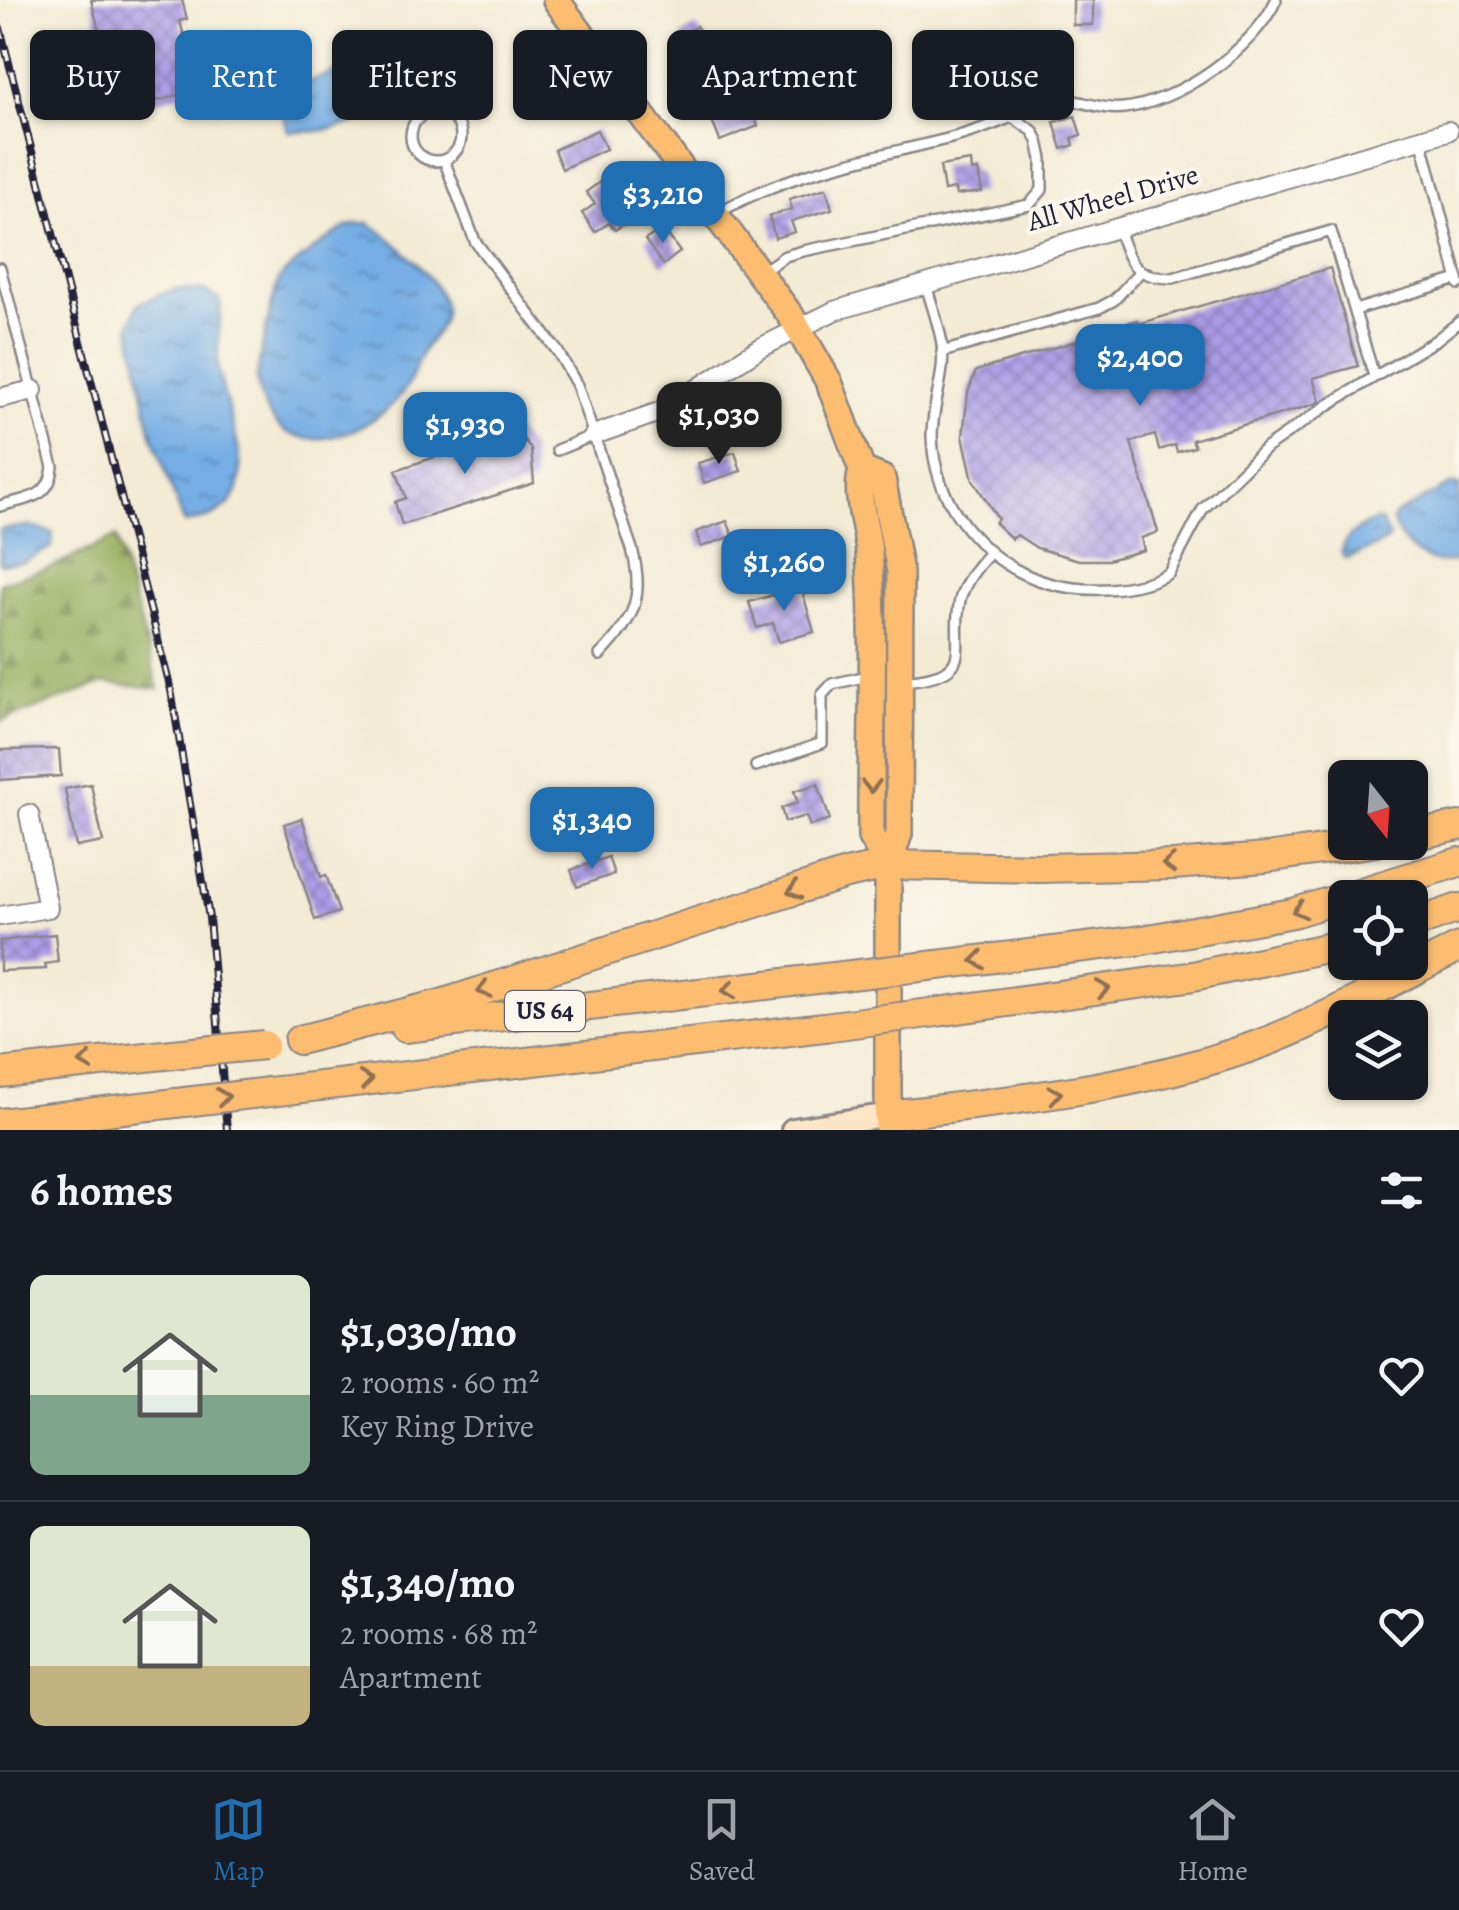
<!DOCTYPE html>
<meta charset="utf-8">
<style>
body{margin:0;font-family:Alegreya,serif;background:#20242c;color:#f1f3f6;height:100vh;display:flex;flex-direction:column;font-size:38px;white-space:nowrap}
*{box-sizing:border-box;margin:0}
p{font-size:32px;color:#9ea1a6}
.icon{flex:none;width:55px;height:55px;fill:none;stroke:currentColor;stroke-width:2;stroke-linecap:round;stroke-linejoin:round}
.map{position:relative;height:1130px;overflow:hidden}
.sheet{display:flex;flex-direction:column;background:#171b24;flex:1}
.sheet>*{flex:none}
.banner{position:absolute;left:30px;top:30px;width:1400px;height:90px;display:flex;gap:20px}
.needle{width:65px;rotate:163deg}
.buttons{position:absolute;left:1328px;top:760px;display:grid;gap:20px}
.buttons a{display:grid;place-items:center;width:100px;height:100px;border-radius:15px;background:#171b24;box-shadow:0 2px 8px #0004;font-size:50px}
.price{position:absolute;translate:-50% -85px;padding:0 22px;border-radius:20px;background:#1f6fb2;color:#fff;font-size:32px;line-height:65px;filter:drop-shadow(0 2px 5px #0008)}
.price::after{content:'';position:absolute;left:50%;top:60px;width:30px;height:22px;margin-left:-15px;background:inherit;clip-path:polygon(0 0,100% 0,50% 100%)}
.price.on{background:#222;color:#fff}
ul{padding:0;list-style:none}
li{display:flex;align-items:center;gap:30px;height:250px;padding:0 30px}
li+li{border-top:2px solid #363941}
li span{display:grid;place-items:center;flex:none;width:280px;height:200px;border-radius:15px;color:#555}
li>.icon{margin-inline-start:auto}
span .icon{width:120px;height:120px;fill:#fffc;stroke-width:1}
li b{font-size:42px}
h2{display:flex;justify-content:space-between;align-items:center;height:120px;padding:0 30px;font-size:42px}
.tag{padding:0 35px;border-radius:15px;background:#171b24;box-shadow:0 2px 8px #0004;font-size:35px;line-height:90px}
.tag.on{background:#1f6fb2;color:#fff}
.tab-bar{display:flex;justify-content:space-around;align-items:center;height:140px;border-top:2px solid #363941;background:#171b24;font-size:28px;color:#9ea1a6}
.tab-bar a{display:grid;justify-items:center;gap:5px}
.tab-bar .on{color:#1f6fb2}
.map>svg:first-child{display:block}
.forest{fill:url(#forest-firs);stroke:#5c684e;stroke-width:2.5}
.water{fill:url(#water-ripples);stroke:#4b6890;stroke-width:2.5}
.building{fill:url(#building-cross-hatch)}
.lines{fill:none;stroke-linecap:round;stroke-linejoin:round}
.service-casing{stroke:#8a8688;stroke-width:14}
.minor-casing{stroke:#8a8688;stroke-width:22}
.secondary-casing{stroke:#8a8688;stroke-width:28}
.primary-casing{stroke:#8a8688;stroke-width:30}
.trunk-casing{stroke:#8a8688;stroke-width:32}
.service{stroke:#fff;stroke-width:9}
.minor{stroke:#fff;stroke-width:18}
.secondary{stroke:#fee5c5;stroke-width:22}
.primary{stroke:#fcbd6f;stroke-width:25}
.trunk{stroke:#fcbd6f;stroke-width:28}
.rail-casing{stroke:#22223b;stroke-width:8}
.rail{stroke:#fbf7ec;stroke-width:4;stroke-dasharray:11;stroke-linecap:butt}
.trunk-bridge-casing{stroke:#8a8688;stroke-width:32;stroke-linecap:butt}
.trunk-bridge{stroke:#fcbd6f;stroke-width:28}
.oneway{stroke:#8f7055}
.labels{text-anchor:middle;dominant-baseline:central;stroke-width:8;stroke-linejoin:round;paint-order:stroke}
.shield{fill:#fbf7ec;stroke:#636270;stroke-width:2.5}
.shield-label{font-size:25px;font-weight:bold;fill:#22223b}
.street-label{font-size:28px;fill:#22223b;stroke:#fbf7ec}
</style>
<div class="map">
<svg width="1459" height="1130" viewBox="0 0 1459 1130">
<defs>
<pattern id="forest-firs" width="22" height="20" patternUnits="userSpaceOnUse" patternTransform="scale(2.5)"><rect width="22" height="20" fill="#97af60"/><path d="M5 1l3.5 6h-7zM16 11l3.5 6h-7z" fill="#7b8e50"/></pattern>
<pattern id="water-ripples" width="26" height="14" patternUnits="userSpaceOnUse" patternTransform="scale(2.5)"><rect width="26" height="14" fill="#74ade4"/><path d="M2 4q2-2 4 0t4 0M15 11q2-2 4 0t4 0" fill="none" stroke="#5f8cba"/></pattern>
<pattern id="building-cross-hatch" width="8" height="8" patternUnits="userSpaceOnUse" patternTransform="scale(2.5)"><rect width="8" height="8" fill="#ac9ce7"/><path d="M0 0l8 8M0 8l8-8" fill="none" stroke="#8c7fbc"/></pattern>
</defs>
<rect width="100%" height="100%" fill="#fbf7ec"/>
<filter id="ink" filterUnits="userSpaceOnUse"><feTurbulence type="fractalNoise" baseFrequency=".01" numOctaves="2"/><feDisplacementMap in="SourceGraphic" scale="20" xChannelSelector="R" yChannelSelector="G"/><feConvolveMatrix kernelMatrix="1 2 1 2 8 2 1 2 1" color-interpolation-filters="sRGB"/></filter>
<filter id="wash" filterUnits="userSpaceOnUse"><feTurbulence type="fractalNoise" baseFrequency=".0048" numOctaves="4" result="noise"/><feDisplacementMap in="SourceGraphic" scale="40" xChannelSelector="R" yChannelSelector="G"/><feGaussianBlur stdDeviation="2.25" result="paint"/><feColorMatrix in="noise" values="0 0 0 0 0 0 0 0 0 0 0 0 0 0 0 0 0 1.4 0 .05"/><feComposite in="paint" operator="in"/></filter>
<g filter="url(#wash)">
<rect width="100%" height="100%" fill="#f3ebd4"/>
<polygon class="forest" points="116,537 159,689 104,683 0,722 0,583 52,567"/>
<g class="water">
<path d="M387 51 400 60 411 86 402 105C363 121 330 135 288 131L281 106 288 90Z"/>
<path d="M369 223C391 238 440 279 444 307 446 323 434 335 425 347 417 360 414 376 406 388 384 421 332 448 293 435 274 429 259 401 257 381 256 372 275 284 280 278 288 268 334 233 347 227 353 223 361 223 369 223Z"/>
<path d="M174 289 205 291 220 301C222 326 215 347 219 372 229 430 278 511 184 523L151 431 130 325 138 304Z"/>
<path d="M1450 485H1459V560C1429 569 1402 548 1392 520L1396 514Z"/>
<path d="M1373 521H1381L1390 537 1386 542 1347 559 1342 555C1340 538 1360 528 1373 521Z"/>
<polygon points="28,526 53,533 52,547 24,562 0,564 0,529"/>
</g>
<g id="blocks">
<g class="building">
<polygon points="91,0 182,0 187,19 180,21 199,90 120,110"/>
<rect x="1073" y="0" width="20" height="25"/>
<polygon points="696,26 718,55 703,66 681,37"/>
<polygon points="748,100 758,126 720,141 710,116"/>
<polygon points="1075,116 1081,135 1072,138 1074,145 1062,149 1054,122"/>
<polygon points="597,130 606,149 562,169 554,150"/>
<polygon points="971,161 972,171 978,170 982,192 956,195 955,189 944,191 940,166"/>
<polygon points="600,182 612,199 616,195 628,221 615,230 609,223 595,232 582,213 595,204 586,192"/>
<polygon points="826,188 832,209 791,221 795,232 775,238 769,216 792,209 789,199"/>
<polygon points="663,228 680,252 663,265 645,240"/>
<polygon points="1330,268 1358,366 1313,378 1320,401 1315,404 1192,440 1195,447 1177,452 1175,445 1159,450 1155,435 1131,442 1158,532 1141,538 1144,550 1108,560 1079,560 1037,548 1017,535 1012,539 995,523 998,519 973,480 963,436 968,392 976,371 1113,330 1112,327 1137,320 1138,324"/>
<polygon points="516,430 531,449 534,483 402,525 395,502 406,498 396,470"/>
<polygon points="735,452 741,471 704,483 698,463"/>
<polygon points="727,521 733,536 701,547 696,532"/>
<polygon points="801,587 814,632 779,642 773,623 757,628 749,602"/>
<polygon points="59,749 61,776 0,780 0,750"/>
<polygon points="91,784 103,842 76,847 65,789"/>
<polygon points="818,784 830,820 810,826 806,816 785,822 781,808 798,803 794,791"/>
<polygon points="302,818 321,877 326,875 339,912 315,920 284,824"/>
<polygon points="608,857 614,874 577,887 571,870"/>
<polygon points="55,934 58,962 45,964 46,969 0,971 0,941"/>
</g>
</g>
</g>
<g filter="url(#ink)">
<use href="#blocks" fill-opacity="0" stroke="#8a8688" stroke-width="2.5"/>
<g class="lines">
<g class="service-casing">
<g id="service">
<circle cx="436" cy="136" r="25"/>
<polyline points="1421,138 1459,284"/>
<path d="M444 160 475 241 558 352 577 385 632 549C645 597 634 620 600 655"/>
<path d="M718 213C788 172 862 160 939 141 979 132 1017 115 1055 99 1079 98 1100 111 1124 108 1177 103 1254 49 1276 0"/>
<path d="M1117 226C1129 261 1132 278 1173 278L1331 231 1374 376"/>
<path d="M0 268 53 467C50 499 27 498 0 506"/>
<polyline points="763,271 785,256 803,251 1029,205 1042,190 1042,159 1038,141 1033,131 1012,117"/>
<path d="M926 284C931 304 939 324 942 344 946 374 932 405 932 436 934 504 984 564 1048 583 1084 593 1136 592 1169 573L1203 509 1266 448 1328 405 1436 340 1459 322"/>
<polyline points="1355,310 1458,279"/>
<polyline points="942,352 1099,308 1114,300 1140,272"/>
<polyline points="557,450 594,435"/>
<path d="M903 681C981 674 949 650 960 600 965 581 977 566 990 553"/>
<polyline points="756,766 822,743 822,695 832,684 868,676"/>
</g>
</g>
<g class="minor-casing">
<g id="minor">
<polyline points="0,398 33,390"/>
<polyline points="594,435 665,410 758,349 834,311 1448,131"/>
<polyline points="0,916 48,908 29,814"/>
</g>
</g>
<g class="secondary-casing">
<polyline id="secondary" points="793,1130 889,1115"/>
</g>
<g class="primary-casing">
<g id="primary">
<path d="M556 0 791 316 829 382 862 470C854 495 867 526 869 553 876 647 870 743 871 837L888 865"/>
<polyline points="862,470 882,478 900,572 899,834 888,865 888,1130"/>
</g>
</g>
<g class="trunk-casing">
<g id="trunk">
<polyline points="1410,836 1459,826"/>
<polyline points="1410,925 1459,908"/>
<polyline points="937,965 1143,940 1293,913 1459,862"/>
<polyline points="937,1012 1188,977 1345,944"/>
<polyline points="405,1028 825,978"/>
<polyline points="299,1040 444,1003 846,874 888,865 1041,868 1173,865 1266,858 1377,842"/>
<polyline points="0,1073 173,1054"/>
<polyline points="269,1092 824,1027"/>
<path d="M889 1115C1017 1100 1147 1087 1268 1041 1334 1015 1396 979 1459 947"/>
<polyline points="0,1123 176,1103"/>
</g>
</g>
<use href="#service" class="service"/>
<use href="#minor" class="minor"/>
<use href="#secondary" class="secondary"/>
<use href="#primary" class="primary"/>
<use href="#trunk" class="trunk"/>
<g class="rail-casing">
<polyline id="rail" points="0,28 171,690 209,918 227,1130"/>
</g>
<use href="#rail" class="rail"/>
<g class="trunk-bridge-casing">
<g id="trunk-bridge">
<polyline points="825,978 937,965"/>
<polyline points="824,1027 937,1012"/>
<polyline points="173,1054 264,1045"/>
<polyline points="176,1103 269,1092"/>
</g>
</g>
<use href="#trunk-bridge" class="trunk-bridge"/>
</g>
<defs><path id="oneway-chevron" d="M-2-3.5L2.5 0L-2 3.5" fill="none" stroke-width="1.6" stroke-linecap="round" stroke-linejoin="round" transform="scale(2.5)"/></defs>
<g class="oneway">
<use href="#oneway-chevron" transform="translate(871 786) rotate(90)"/>
<use href="#oneway-chevron" transform="translate(1169 864) rotate(178)"/>
<use href="#oneway-chevron" transform="translate(794 891) rotate(162)"/>
<use href="#oneway-chevron" transform="translate(1299 910) rotate(166)"/>
<use href="#oneway-chevron" transform="translate(978 960) rotate(173)"/>
<use href="#oneway-chevron" transform="translate(1103 989) rotate(-8)"/>
<use href="#oneway-chevron" transform="translate(484 990) rotate(162)"/>
<use href="#oneway-chevron" transform="translate(729 990) rotate(173)"/>
<use href="#oneway-chevron" transform="translate(86 1062) rotate(173)"/>
<use href="#oneway-chevron" transform="translate(366 1080) rotate(-7)"/>
<use href="#oneway-chevron" transform="translate(1055 1094) rotate(-10)"/>
<use href="#oneway-chevron" transform="translate(223 1097) rotate(-7)"/>
</g>
</g>
<g class="labels">
<rect class="shield" x="505" y="991" width="80" height="40" rx="8"/>
<g class="shield-label">
<text x="545" y="1011">US 64</text>
</g>
<g class="street-label">
<text transform="translate(1113 198) rotate(-16)">All Wheel Drive</text>
</g>
</g>
</svg>
<div class="buttons">
<a><svg class="needle" viewBox="-14 -14 28 28"><path d="M0-13l5 13h-10z" fill="#e53935"/><path d="M0 13l5-13h-10z" fill="#9ea1a6"/></svg></a>
<a><svg class="icon" aria-label="locate" viewBox="0 0 24 24"><circle cx="12" cy="12" r="6"/><path d="M12 2v4M12 18v4M2 12h4M18 12h4"/></svg></a>
<a><svg class="icon" aria-label="layers" viewBox="0 0 24 24"><path d="M12 4l9 5-9 5-9-5zM3 14l9 5 9-5"/></svg></a>
</div>
<b class="price" style="left:663px;top:246px">$3,210</b>
<b class="price" style="left:1140px;top:409px">$2,400</b>
<b class="price on" style="left:719px;top:467px">$1,030</b>
<b class="price" style="left:465px;top:477px">$1,930</b>
<b class="price" style="left:784px;top:614px">$1,260</b>
<b class="price" style="left:592px;top:872px">$1,340</b>
<div class="banner">
<a class="tag">Buy</a>
<a class="tag on">Rent</a>
<a class="tag">Filters</a>
<a class="tag">New</a>
<a class="tag">Apartment</a>
<a class="tag">House</a>
</div>
</div>
<section class="sheet">
<h2>6 homes<svg class="icon" aria-label="filters" viewBox="0 0 24 24"><path d="M4 7h16M4 17h16"/><circle cx="9" cy="7" r="2"/><circle cx="15" cy="17" r="2"/></svg></h2>
<ul>
<li><span style="background:linear-gradient(#dfe7d0 60%,#7fa58c 0)"><svg class="icon" aria-label="home" viewBox="0 0 24 24"><path d="M3 11l9-7 9 7M6 9v11h12V9"/></svg></span><div><b>$1,030/mo</b><p>2 rooms · 60 m²</p><p>Key Ring Drive</p></div><svg class="icon" aria-label="heart" viewBox="0 0 24 24"><path d="M12 20l-8-8c-3-5 5-10 8-4 3-6 11-1 8 4z"/></svg></li>
<li><span style="background:linear-gradient(#dfe7d0 70%,#c2b280 0)"><svg class="icon" aria-label="home" viewBox="0 0 24 24"><path d="M3 11l9-7 9 7M6 9v11h12V9"/></svg></span><div><b>$1,340/mo</b><p>2 rooms · 68 m²</p><p>Apartment</p></div><svg class="icon" aria-label="heart" viewBox="0 0 24 24"><path d="M12 20l-8-8c-3-5 5-10 8-4 3-6 11-1 8 4z"/></svg></li>
</ul>
</section>
<nav class="tab-bar">
<a class="on"><svg class="icon" aria-label="map" viewBox="0 0 24 24"><path d="M3 6l6-2 6 2 6-2v14l-6 2-6-2-6 2zM9 4v14M15 6v14"/></svg>Map</a>
<a><svg class="icon" aria-label="saved" viewBox="0 0 24 24"><path d="M7 4h10v16l-5-4-5 4z"/></svg>Saved</a>
<a><svg class="icon" aria-label="home" viewBox="0 0 24 24"><path d="M3 11l9-7 9 7M6 9v11h12V9"/></svg>Home</a>
</nav>
